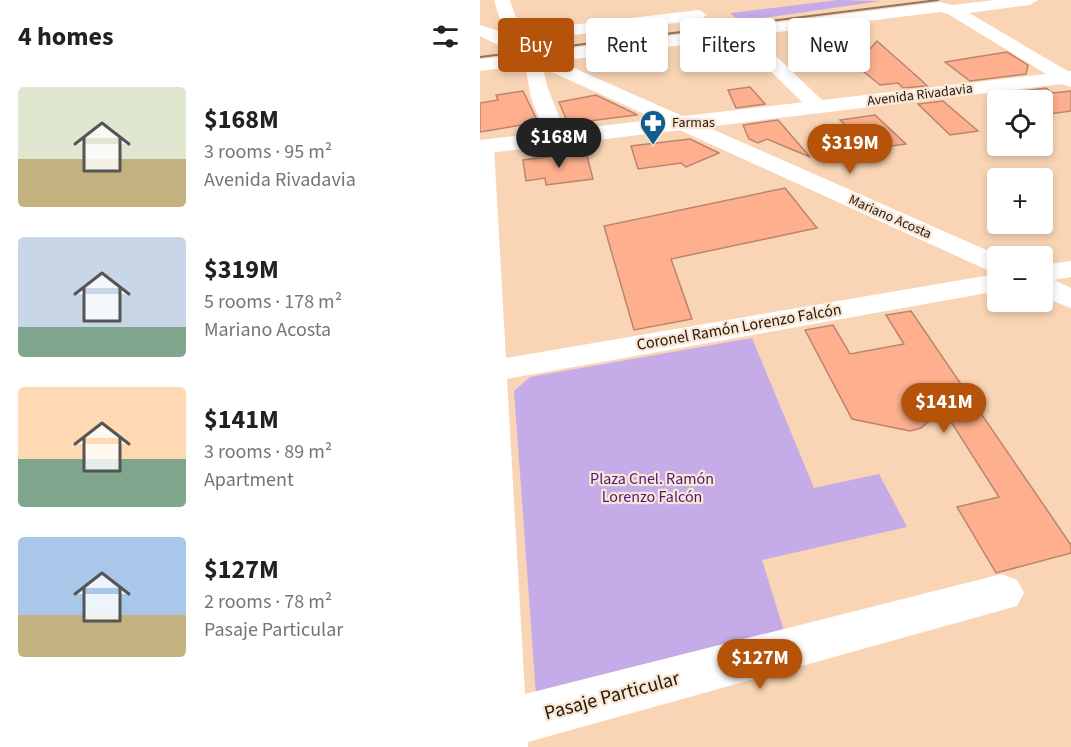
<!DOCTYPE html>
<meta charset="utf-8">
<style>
body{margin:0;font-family:"Source Sans 3",sans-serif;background:#f6f6f6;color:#202124;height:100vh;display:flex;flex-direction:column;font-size:22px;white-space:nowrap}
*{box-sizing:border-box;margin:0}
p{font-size:20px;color:#757577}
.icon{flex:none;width:33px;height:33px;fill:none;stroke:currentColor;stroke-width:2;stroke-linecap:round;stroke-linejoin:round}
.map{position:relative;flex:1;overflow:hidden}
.drawer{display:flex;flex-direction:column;background:#fff;width:480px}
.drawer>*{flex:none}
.top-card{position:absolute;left:18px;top:18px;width:483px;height:54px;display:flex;gap:12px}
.controls{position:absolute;left:507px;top:90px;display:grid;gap:12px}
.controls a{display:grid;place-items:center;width:66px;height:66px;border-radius:6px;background:#fff;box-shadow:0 3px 9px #0003;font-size:30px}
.price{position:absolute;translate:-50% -51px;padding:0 14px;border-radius:21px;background:#b45309;color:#fff;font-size:20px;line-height:39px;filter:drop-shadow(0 2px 3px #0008)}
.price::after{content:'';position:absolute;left:50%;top:36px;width:18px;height:14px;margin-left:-9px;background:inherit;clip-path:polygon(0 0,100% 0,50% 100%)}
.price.on{background:#222;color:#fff}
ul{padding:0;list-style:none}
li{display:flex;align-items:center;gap:18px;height:150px;padding:0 18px}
li span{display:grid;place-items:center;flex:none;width:168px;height:120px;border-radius:6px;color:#555}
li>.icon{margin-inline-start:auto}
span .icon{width:72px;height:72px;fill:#fffc;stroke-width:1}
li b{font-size:26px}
h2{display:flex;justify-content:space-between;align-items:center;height:72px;padding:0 18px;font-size:26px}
.pill{padding:0 21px;border-radius:6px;background:#fff;box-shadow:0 3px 9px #0003;font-size:21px;line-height:54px}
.pill.on{background:#b45309;color:#fff}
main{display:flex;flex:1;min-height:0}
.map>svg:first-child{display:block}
.green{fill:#c5abe7}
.building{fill:#fdaf8e;stroke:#ba856e;stroke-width:1.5}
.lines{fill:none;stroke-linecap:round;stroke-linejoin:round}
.minor{fill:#fff;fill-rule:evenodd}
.major{fill:#fff;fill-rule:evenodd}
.rail{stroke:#8f755e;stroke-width:2}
.labels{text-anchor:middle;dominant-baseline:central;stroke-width:4.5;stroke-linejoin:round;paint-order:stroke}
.far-street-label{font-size:14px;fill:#281809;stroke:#f8e6d6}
.far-poi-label{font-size:14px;fill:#281809;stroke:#f8e6d6;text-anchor:start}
.street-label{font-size:16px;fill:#281809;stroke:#f8e6d6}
.park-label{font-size:16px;fill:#4e167c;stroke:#f8e6d6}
.near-street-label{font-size:20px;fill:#281809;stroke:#f8e6d6}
</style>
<main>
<section class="drawer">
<h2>4 homes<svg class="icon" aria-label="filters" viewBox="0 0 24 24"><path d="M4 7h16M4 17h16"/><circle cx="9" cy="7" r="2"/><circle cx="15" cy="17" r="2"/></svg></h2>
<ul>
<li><span style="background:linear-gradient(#dfe7d0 60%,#c2b280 0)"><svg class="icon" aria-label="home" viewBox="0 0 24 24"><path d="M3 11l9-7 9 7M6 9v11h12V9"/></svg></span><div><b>$168M</b><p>3 rooms · 95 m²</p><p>Avenida Rivadavia</p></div></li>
<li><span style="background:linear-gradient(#c9d6e8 75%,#7fa58c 0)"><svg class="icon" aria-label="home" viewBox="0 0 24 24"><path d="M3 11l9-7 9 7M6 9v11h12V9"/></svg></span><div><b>$319M</b><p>5 rooms · 178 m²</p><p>Mariano Acosta</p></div></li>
<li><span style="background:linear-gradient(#ffd9b3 60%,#7fa58c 0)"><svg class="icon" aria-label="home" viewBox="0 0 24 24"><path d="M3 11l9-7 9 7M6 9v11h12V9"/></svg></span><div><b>$141M</b><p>3 rooms · 89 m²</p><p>Apartment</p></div></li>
<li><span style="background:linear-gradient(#a9c7e8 65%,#c2b280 0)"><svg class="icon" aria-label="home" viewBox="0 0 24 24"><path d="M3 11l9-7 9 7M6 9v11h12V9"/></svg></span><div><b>$127M</b><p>2 rooms · 78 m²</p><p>Pasaje Particular</p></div></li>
</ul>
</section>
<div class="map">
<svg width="591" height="747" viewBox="0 0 591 747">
<rect width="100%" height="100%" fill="#f9d5b5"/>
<g class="green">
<polygon points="358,0 401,1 276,19 257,19 250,13"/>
<polygon points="272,338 334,488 399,474 427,527 282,560 305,634 56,694 34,391 50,377"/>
</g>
<g class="building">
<polygon points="397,41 441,80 447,86 423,88 418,83 400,85 362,54 389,50"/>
<polygon points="527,52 548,65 546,74 490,81 465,62"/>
<polygon points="270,87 285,104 256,108 248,90"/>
<polygon points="566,88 573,93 591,91 591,111 562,115 562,100 518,100 510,95"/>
<polygon points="43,91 56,118 53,123 0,132 0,103 18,100 16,95"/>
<polygon points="116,95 156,114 157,115 93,123 87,121 79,102"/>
<polygon points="463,101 498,131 470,135 438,104"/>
<polygon points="395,115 426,144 390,149 360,120"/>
<polygon points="298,120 330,157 287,139 278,143 269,139 263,125"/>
<polygon points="210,139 239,153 206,167 201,163 158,169 151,146"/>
<polygon points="106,152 113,179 66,185 65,178 46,181 43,160"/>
<polygon points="305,188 337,228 191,259 212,319 154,330 124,226"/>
<polygon points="431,311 591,545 591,553 516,573 477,507 519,497 468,417 448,422 441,428 430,431 372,419 325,330 353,325 370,354 424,344 406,315"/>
</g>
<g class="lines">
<g class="minor">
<polygon points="14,0 30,0 40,31 219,10 227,15 219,20 43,41 58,52 460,2 473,5 514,0 558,0 550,5 489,13 591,73 591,87 584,85 468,14 460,12 274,35 345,103 348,107 345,111 331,111 257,38 78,61 520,256 518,256 518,291 27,379 45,694 522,574 537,580 544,593 537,606 48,742 48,747 0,747 0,142 11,143 14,148 26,358 516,274 63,68 67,86 88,139 85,144 69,144 51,98 45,65 0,71 0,59 38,55 0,36 0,25 24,33"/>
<polygon points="591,261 591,277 574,280 591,288 591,308 562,297 562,265"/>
</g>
<polygon class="major" points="591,71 591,83 0,154 0,140"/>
<polyline class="rail" points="0,57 458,0"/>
</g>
<defs>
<g id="pharmacy-pin" transform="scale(1.35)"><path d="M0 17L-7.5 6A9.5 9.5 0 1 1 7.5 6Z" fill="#0e5e91" stroke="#f8e6d6"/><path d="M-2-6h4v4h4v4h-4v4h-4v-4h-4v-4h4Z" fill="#fff"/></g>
</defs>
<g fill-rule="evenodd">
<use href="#pharmacy-pin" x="173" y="123"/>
</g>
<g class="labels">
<g class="far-street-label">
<text transform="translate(440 95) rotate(-7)">Avenida Rivadavia</text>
<text transform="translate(410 217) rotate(24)">Mariano Acosta</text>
</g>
<g class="far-poi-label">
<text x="192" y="123">Farmas</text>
</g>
<g class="street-label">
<text transform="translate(259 327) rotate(-10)">Coronel Ramón Lorenzo Falcón</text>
</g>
<g class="park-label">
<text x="172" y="479">Plaza Cnel. Ramón<tspan x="172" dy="18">Lorenzo Falcón</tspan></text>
</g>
<g class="near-street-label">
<text transform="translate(132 696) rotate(-15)">Pasaje Particular</text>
</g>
</g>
</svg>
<div class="controls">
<a><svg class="icon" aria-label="locate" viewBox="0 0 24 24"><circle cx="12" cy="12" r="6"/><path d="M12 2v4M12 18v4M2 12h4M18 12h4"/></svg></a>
<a>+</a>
<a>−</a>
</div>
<b class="price on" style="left:79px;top:169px">$168M</b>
<b class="price" style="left:370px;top:175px">$319M</b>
<b class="price" style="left:464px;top:434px">$141M</b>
<b class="price" style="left:280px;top:690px">$127M</b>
<div class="top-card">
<a class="pill on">Buy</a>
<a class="pill">Rent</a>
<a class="pill">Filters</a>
<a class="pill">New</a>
</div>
</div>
</main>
